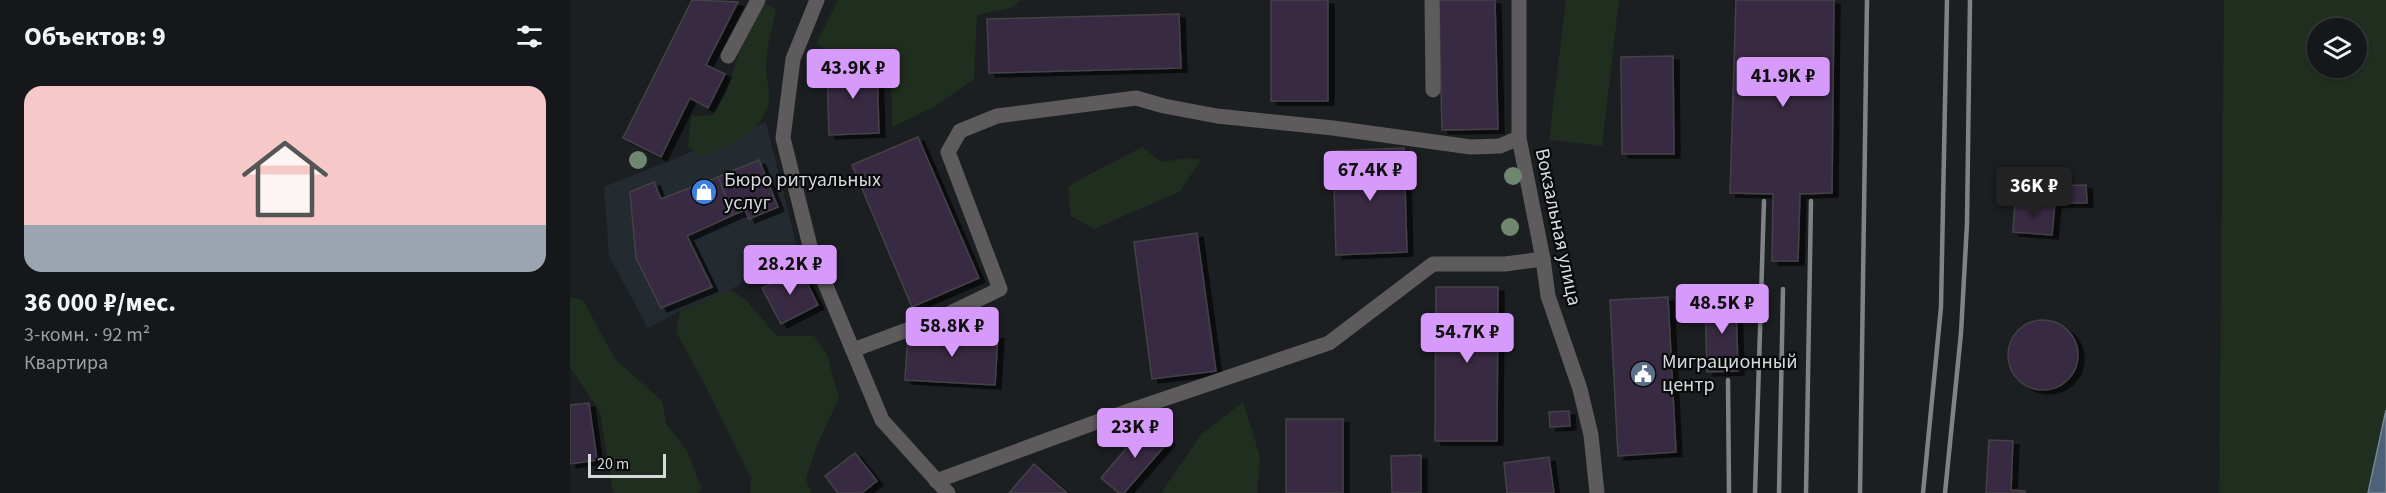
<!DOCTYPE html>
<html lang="ru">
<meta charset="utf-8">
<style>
body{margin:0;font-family:"Source Sans 3",sans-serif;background:#1e2023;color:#f1f3f6;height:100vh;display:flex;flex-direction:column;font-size:22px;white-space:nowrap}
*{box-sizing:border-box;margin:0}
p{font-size:20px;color:#9d9fa2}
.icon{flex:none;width:33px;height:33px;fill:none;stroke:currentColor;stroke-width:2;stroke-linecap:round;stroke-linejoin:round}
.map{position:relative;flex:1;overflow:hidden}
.side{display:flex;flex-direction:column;background:#15171a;width:570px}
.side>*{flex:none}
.buttons{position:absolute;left:1737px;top:18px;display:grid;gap:12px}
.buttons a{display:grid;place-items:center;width:60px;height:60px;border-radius:50%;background:#15171a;box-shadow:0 2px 4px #0004,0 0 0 2px #343639;font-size:30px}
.scale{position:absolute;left:18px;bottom:15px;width:78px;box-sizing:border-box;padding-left:6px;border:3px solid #d6d8da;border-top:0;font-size:16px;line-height:21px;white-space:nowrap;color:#d6d8da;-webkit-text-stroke:4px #08090a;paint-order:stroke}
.price{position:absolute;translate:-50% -51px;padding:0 14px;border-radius:6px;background:#d69bfa;color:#111;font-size:20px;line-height:39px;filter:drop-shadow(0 2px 3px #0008)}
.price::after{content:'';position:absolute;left:50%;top:36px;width:18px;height:14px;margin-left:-9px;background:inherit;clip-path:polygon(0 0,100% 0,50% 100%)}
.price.selected{background:#222;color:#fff}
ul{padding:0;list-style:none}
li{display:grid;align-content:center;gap:12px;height:318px;padding:0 24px}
li span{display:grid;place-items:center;height:186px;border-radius:18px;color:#555}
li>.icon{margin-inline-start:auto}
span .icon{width:108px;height:108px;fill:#fffc;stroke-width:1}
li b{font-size:26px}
h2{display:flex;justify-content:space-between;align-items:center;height:72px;padding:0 24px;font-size:26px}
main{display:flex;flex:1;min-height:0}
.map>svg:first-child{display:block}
.built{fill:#232a30}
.green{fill:#1f2e1e;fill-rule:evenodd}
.water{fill:#4d6278;stroke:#768595;stroke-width:1.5}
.building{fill:#372a42;stroke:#444246;stroke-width:1.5;filter:url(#shadow)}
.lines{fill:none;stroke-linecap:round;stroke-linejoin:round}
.minor{stroke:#5d5b5b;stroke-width:15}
.rail{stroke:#808385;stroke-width:4.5}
.tree{fill:#6f866f}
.labels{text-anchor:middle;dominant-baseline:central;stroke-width:4.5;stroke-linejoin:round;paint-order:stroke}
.poi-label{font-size:20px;fill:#d6d8da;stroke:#08090a;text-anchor:start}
.street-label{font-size:20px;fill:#d6d8da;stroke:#08090a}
</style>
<main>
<section class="side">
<h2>Объектов: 9<svg class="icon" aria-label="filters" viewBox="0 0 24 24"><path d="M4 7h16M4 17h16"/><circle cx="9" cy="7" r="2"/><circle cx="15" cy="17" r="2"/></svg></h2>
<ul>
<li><span style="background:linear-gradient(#f6c9c9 75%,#9aa5b1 0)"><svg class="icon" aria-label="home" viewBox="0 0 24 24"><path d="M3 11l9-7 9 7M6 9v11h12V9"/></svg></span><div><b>36 000 ₽/мес.</b><p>3-комн. · 92 m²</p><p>Квартира</p></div></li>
</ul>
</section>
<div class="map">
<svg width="1816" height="493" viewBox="0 0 1816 493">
<defs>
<filter id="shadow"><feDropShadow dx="6" dy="4" stdDeviation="0" flood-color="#0009"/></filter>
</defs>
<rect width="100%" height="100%" fill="#1c1f22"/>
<polygon class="built" points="196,122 227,248 160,290 110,311 78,328 39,256 34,187"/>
<g class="green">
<polygon points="268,0 451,0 441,8 407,15 404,79 364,107 322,127 322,102 314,52 263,52 246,44"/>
<polygon points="996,0 1049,0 1032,146 979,140"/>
<path d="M1654 0H1816V410L1798 493H1649ZM1748 28H1786V68H1748Z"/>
<path d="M191 2 206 9C202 28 196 49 196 68 196 78 200 90 199 100 194 132 158 147 132 156L118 147 121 116 143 115 156 93 182 12Z"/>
<polygon points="572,147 591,162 619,158 631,160 609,192 524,229 501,216 498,188 505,182"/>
<polygon points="160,290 176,300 207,336 244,336 257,354 269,398 247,445 236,478 241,493 180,493 181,478 135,385 106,332 110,311"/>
<polygon points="0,297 13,300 45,359 92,401 97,425 117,451 131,487 128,493 43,493 30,412 0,367"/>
<polygon points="673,402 690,457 687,493 591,493 631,435"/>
</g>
<polygon class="water" points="1816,410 1816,493 1798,493"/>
<g class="building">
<polygon points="122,0 168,2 136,65 155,74 138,108 120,98 91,157 53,138"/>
<rect x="701" y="0" width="57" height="101"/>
<polygon points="869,0 925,0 928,129 872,130"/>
<polygon points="1166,0 1264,0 1262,193 1230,194 1228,261 1202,261 1203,194 1160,193"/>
<polygon points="609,14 611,68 419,73 417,19"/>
<polygon points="1103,56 1104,154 1052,154 1051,57"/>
<polygon points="307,66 309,133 259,135 257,67"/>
<polygon points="348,137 409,278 342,307 282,165"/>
<polygon points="834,148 837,252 766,255 763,151"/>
<polygon points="189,160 208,207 179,219 175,210 163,215 148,177"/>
<polygon points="148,177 163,215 117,236 142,287 91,308 66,258 60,192 84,182 91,199"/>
<polygon points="1516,185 1517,203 1485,203 1483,186"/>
<polygon points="1445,201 1485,203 1482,235 1443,232"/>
<polygon points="627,233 646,371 582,379 564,242"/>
<polygon points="230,269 248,305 211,324 192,288"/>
<polygon points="866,287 928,287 927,441 865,441"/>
<polygon points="1098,297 1106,452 1048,456 1040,300"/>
<polygon points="1166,298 1168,371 1137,372 1135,299"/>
<circle cx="1473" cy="355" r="35"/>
<polygon points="338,331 428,335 425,385 335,380"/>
<polygon points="19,403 27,460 0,464 0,405"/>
<polygon points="999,411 1000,426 980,427 979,412"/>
<rect x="716" y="419" width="57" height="74"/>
<polygon points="578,423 599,441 554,493 549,493 531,478"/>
<polygon points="1419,440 1443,441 1441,490 1455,491 1455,493 1416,493"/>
<polygon points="285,453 307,481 292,493 268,493 255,476"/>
<polygon points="851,455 851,493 822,493 821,456"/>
<polygon points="979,457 984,493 937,493 934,463"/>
<polygon points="464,464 497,493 439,493"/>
</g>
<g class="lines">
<g class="minor">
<polyline points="247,0 223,59 213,138 241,250 312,420 378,493"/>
<polyline points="862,0 863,90"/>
<polyline points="949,0 949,138 973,259 978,296 1010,389 1021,435 1027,493"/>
<polyline points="158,56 188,0"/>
<polyline points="283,350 372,317 430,289 378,152 390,131 427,116 566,98 594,106 647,116 763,128 901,147 930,146 949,138"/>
<polyline points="366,481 532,420 759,343 863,264 935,264 973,259"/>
</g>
<g class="rail">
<polyline points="1158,380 1159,493"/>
<polyline points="1185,493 1194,201"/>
<polyline points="1209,493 1213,289"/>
<polyline points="1236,493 1241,201"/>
<polyline points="1290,493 1297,0"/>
<polyline points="1353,493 1371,307 1377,0"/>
<polyline points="1375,493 1391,333 1397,224 1400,0"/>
</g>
</g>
<g class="tree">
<circle cx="68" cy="160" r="9"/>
<circle cx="943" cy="176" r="9"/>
<circle cx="940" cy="227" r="9"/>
</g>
<defs>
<g id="shop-disc" transform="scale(1.35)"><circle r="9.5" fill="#3f7fe0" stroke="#08090a"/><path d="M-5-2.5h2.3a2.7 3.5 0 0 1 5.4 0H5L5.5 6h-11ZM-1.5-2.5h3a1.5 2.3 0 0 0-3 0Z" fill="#fff"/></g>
<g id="civic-disc" transform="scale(1.35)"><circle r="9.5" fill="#5c6f8a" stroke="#08090a"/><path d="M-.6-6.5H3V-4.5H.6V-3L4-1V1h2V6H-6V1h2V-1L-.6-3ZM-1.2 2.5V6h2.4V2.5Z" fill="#fff"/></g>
</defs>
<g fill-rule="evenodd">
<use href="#shop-disc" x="134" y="192"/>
<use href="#civic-disc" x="1073" y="374"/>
</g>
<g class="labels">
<g class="poi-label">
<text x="154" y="180">Бюро ритуальных<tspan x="154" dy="23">услуг</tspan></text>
<text x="1092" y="362">Миграционный<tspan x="1092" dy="23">центр</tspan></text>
</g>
<g class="street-label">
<text transform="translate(988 227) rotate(78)">Вокзальная улица</text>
</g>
</g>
</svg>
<div class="buttons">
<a><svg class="icon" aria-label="layers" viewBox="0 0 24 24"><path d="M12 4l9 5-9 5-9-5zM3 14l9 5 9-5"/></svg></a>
</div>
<div class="scale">20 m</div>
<b class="price" style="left:283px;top:100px">43.9K ₽</b>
<b class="price" style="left:1213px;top:108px">41.9K ₽</b>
<b class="price" style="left:800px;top:202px">67.4K ₽</b>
<b class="price selected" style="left:1464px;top:218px">36K ₽</b>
<b class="price" style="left:220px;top:296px">28.2K ₽</b>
<b class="price" style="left:1152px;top:335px">48.5K ₽</b>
<b class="price" style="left:382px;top:358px">58.8K ₽</b>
<b class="price" style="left:897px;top:364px">54.7K ₽</b>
<b class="price" style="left:565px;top:459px">23K ₽</b>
</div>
</main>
